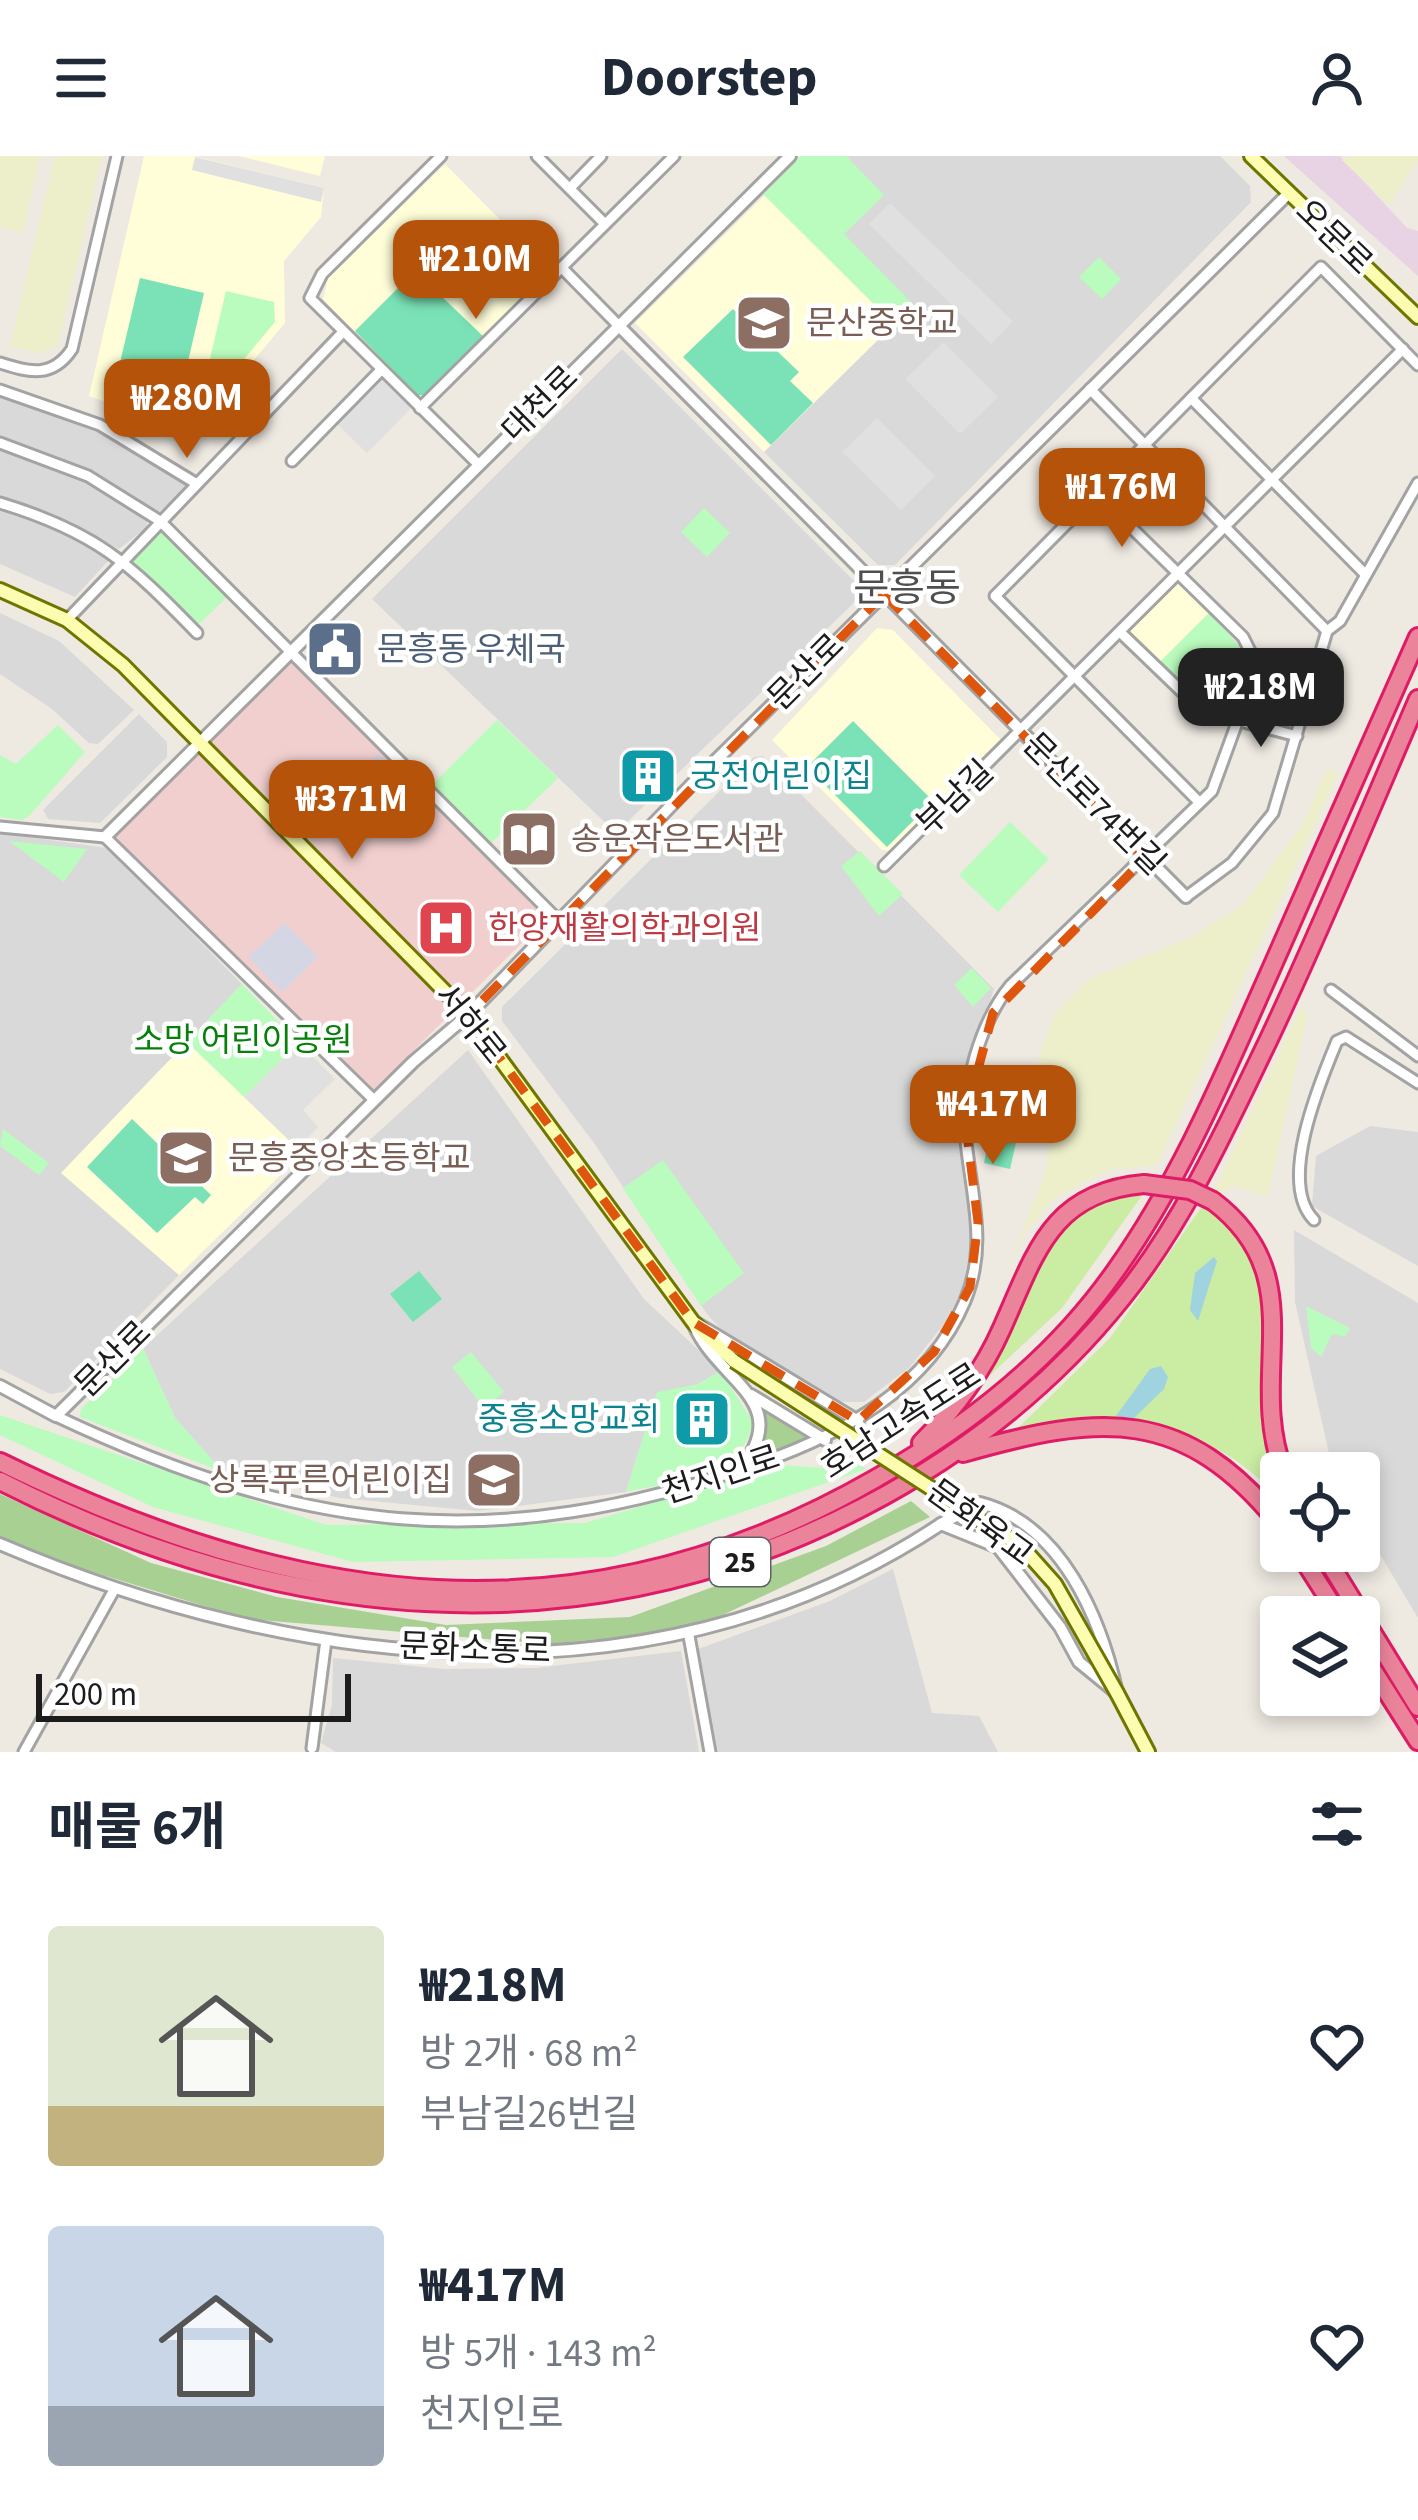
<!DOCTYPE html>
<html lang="ko">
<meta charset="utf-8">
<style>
body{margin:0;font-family:"Source Sans 3","Noto Sans KR",sans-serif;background:#f6f6f7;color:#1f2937;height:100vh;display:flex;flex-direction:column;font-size:45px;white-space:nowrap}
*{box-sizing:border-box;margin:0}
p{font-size:39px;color:#747a83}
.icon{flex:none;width:66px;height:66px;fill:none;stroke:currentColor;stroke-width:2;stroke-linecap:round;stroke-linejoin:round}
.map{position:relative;height:1596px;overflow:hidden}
.sheet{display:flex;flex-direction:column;background:#fff;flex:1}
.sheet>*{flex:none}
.buttons{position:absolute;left:1260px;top:1296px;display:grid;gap:24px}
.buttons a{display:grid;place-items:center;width:120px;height:120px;border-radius:12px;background:#fff;box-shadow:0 6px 18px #0003;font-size:60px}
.scale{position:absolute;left:36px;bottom:30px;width:315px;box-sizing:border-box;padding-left:12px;border:6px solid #1c1c1c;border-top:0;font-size:33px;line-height:42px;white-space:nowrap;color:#1c1c1c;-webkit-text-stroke:9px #fff;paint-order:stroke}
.price{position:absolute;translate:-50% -102px;padding:0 27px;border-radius:24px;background:#b45309;color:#fff;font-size:39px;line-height:78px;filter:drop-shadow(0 3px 6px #0008)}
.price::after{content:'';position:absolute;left:50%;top:72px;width:36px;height:27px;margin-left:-18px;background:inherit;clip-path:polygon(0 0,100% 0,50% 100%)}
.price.active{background:#222;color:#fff}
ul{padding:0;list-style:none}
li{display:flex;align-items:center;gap:36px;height:300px;padding:0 48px}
li span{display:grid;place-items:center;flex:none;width:336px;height:240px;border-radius:12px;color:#555}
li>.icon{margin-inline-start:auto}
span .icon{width:144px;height:144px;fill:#fffc;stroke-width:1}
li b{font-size:51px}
h2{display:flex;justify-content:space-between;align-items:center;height:144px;padding:0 48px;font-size:51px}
header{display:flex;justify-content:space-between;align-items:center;height:156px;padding:0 48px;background:#fff;font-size:54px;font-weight:700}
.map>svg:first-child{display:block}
.residential{fill:#dad9d9}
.commercial{fill:#f1cfcf}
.industrial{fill:#e8d3e5}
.education{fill:#fffed9}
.farmland{fill:#edefcb}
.grass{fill:#caeca3}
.forest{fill:#a8d093}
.park{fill:#bafcbd}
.pitch{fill:#7ae2b6}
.parking{fill:#e0e0e0}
.plaza{fill:#d5d6e4}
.water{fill:#9fd3df}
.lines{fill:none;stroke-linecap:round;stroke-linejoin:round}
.minor-casing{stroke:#a3a3a3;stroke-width:15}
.tertiary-casing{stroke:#a3a3a3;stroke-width:16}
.secondary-casing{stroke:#6e7600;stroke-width:18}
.motorway-casing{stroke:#e01b66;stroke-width:22}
.minor{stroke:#fff;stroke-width:9}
.tertiary{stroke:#fff;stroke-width:10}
.secondary{stroke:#fcfdb1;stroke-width:12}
.motorway{stroke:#eb849b;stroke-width:16}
.secondary-bridge-casing{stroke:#6e7600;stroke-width:18;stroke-linecap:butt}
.motorway-bridge-casing{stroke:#e01b66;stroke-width:22;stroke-linecap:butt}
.secondary-bridge{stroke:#fcfdb1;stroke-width:12}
.motorway-bridge{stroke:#eb849b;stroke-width:16}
.marked{fill:none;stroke:#de560d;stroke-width:9;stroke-dasharray:24 15;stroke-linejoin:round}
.labels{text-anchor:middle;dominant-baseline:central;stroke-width:9;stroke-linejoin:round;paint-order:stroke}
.shield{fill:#fff;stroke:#606060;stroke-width:3}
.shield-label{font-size:30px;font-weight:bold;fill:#1c1c1c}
.street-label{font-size:33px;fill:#1c1c1c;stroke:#fff}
.education-label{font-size:33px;fill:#785e54;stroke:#fff;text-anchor:start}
.service-label{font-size:33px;fill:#4e5e75;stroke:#fff;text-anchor:start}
.culture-label{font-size:33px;fill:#0d838f;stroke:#fff;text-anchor:start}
.health-label{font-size:33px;fill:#be3a42;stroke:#fff;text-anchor:start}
.park-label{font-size:33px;fill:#067f0b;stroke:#fff}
.quarter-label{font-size:39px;fill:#4f4f4f;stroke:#fff}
</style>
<header><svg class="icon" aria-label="menu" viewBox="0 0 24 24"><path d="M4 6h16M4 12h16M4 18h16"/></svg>Doorstep<svg class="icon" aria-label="person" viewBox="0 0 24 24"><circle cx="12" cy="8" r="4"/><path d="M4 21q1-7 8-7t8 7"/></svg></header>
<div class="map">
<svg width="1418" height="1596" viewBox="0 0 1418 1596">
<rect width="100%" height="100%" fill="#eee9e1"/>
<g class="residential">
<polygon points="846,0 1220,0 1250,30 1251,46 895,409 878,409 764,296 893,169 823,97 883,39"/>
<polygon points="622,193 865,436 616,677 372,443"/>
<polygon points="6,239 136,291 185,323 186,331 157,358 84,312 0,283 0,242"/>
<polygon points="0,290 81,319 147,360 147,371 119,393 53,358 0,342"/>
<polygon points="0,352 50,368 106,397 108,405 75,441 0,408"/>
<polygon points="0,457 59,485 134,554 98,588 89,587 52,553 0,518"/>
<polygon points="139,558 167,586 167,601 100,667 48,663 43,654"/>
<polygon points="763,600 994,833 954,965 970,1052 970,1093 962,1135 947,1164 910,1211 864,1246 832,1246 733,1187 707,1158 594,987 502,865 502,851 754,601"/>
<polygon points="0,677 107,692 242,828 62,1016 179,1119 64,1236 50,1238 0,1213"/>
<polygon points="468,894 644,1143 721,1215 696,1229 657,1237 626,1336 478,1355 340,1342 223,1316 175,1262 143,1192"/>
<polygon points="1370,970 1418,976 1418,1110 1312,1050 1316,1000"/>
<polygon points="1294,1074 1418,1147 1418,1462 1359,1363 1359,1317 1336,1317 1331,1306 1295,1146"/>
<polygon points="893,1413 932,1557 979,1560 998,1596 718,1596 698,1493 830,1445"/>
<polygon points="681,1495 699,1596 336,1596 321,1587 332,1549 333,1502 444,1513 535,1512"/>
</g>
<polygon class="commercial" points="292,505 547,762 372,936 114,683"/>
<polygon class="industrial" points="1284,0 1340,0 1407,72 1418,75 1418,120"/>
<g class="education">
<polygon points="144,0 193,0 324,32 321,61 284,105 285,167 201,267 171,269 89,240"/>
<polygon points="239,0 325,0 320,20"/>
<polygon points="445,8 547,111 549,121 425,239 417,239 323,143 328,122"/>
<polygon points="765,39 894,168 764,296 635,167"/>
<polygon points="1175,428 1184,429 1211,455 1158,508 1131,481 1131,473"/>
<polygon points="877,472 893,474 1003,586 893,695 882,694 772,584"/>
<polygon points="187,886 303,997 179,1119 61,1017"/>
</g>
<g class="farmland">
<polygon points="0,0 40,0 23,76 0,71"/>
<polygon points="55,0 102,0 58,190 38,197 10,190"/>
<polygon points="1350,0 1418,0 1418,5 1389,49 1342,4"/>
<polygon points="1327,613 1339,617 1157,1009 1108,1014 1053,1043 1026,1075 1004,1120 1046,1015 1048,988 1037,935 1039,901 1055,857 1089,823 1191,781 1243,749 1303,668"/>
<polygon points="1301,850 1307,860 1268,1041 1233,1030 1220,1038 1214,1035"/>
</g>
<g class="grass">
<polygon points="1150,1028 1062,1152 986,1223 1063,1061"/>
<path d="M1203 1049 1231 1067 1260 1105 1281 1344C1204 1262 1122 1255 1017 1273L1110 1182Z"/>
</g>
<g class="forest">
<polygon points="764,1251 806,1277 802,1289 762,1301"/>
<polygon points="0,1338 151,1407 277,1441 446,1469 630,1461 826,1390 911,1345 930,1361 689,1475 546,1488 247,1463 27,1396 0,1381"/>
</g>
<g class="park">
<polygon points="801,0 846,0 884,39 844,78 918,153 898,172 763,38"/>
<polygon points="1099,101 1121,123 1102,143 1079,121"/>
<polygon points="226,135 274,146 275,166 203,252 199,249"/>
<polygon points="704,352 730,377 707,401 681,376"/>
<polygon points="155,374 163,375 229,439 197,470 134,409 133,399"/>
<polygon points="1211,455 1251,506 1240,550 1229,557 1205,553 1158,508"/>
<polygon points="497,564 558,622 486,692 428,633"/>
<polygon points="58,569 85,596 29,660 22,664 0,661 0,599 16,608"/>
<polygon points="1010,666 1049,703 998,756 959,719"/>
<polygon points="9,685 87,693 64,726"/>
<polygon points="860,695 903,738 879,760 841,710"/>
<polygon points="972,812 991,832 973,851 954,829"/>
<polygon points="242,828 299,887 244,941 187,886"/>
<polygon points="3,973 49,1007 39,1019 0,990"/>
<polygon points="663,1004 744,1117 701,1150 623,1032"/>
<polygon points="1306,1150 1350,1172 1345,1181 1332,1178 1321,1201 1311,1192"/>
<polygon points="143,1192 175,1262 223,1316 80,1261 81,1253"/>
<polygon points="471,1196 504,1236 484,1252 452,1211"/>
<path d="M721 1215 753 1266C743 1321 673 1325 626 1336L657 1236 696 1229Z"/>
<polygon points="0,1259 326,1369 585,1367 781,1309 836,1313 821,1285 866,1313 613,1401 353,1406 153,1351 0,1279"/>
</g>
<g class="pitch">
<polygon points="415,115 485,182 425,239 417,239 355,175"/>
<polygon points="140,122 204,137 178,248 114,232"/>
<polygon points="733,153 799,216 790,225 813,247 771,289 683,201"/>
<polygon points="853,565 933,645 887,691 807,611"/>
<polygon points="132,963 211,1039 203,1048 195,1041 157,1077 87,1011"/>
<polygon points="990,976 1017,982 1010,1013 984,1007"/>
<polygon points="419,1115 442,1143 413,1166 390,1138"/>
</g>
<g class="parking">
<polygon points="195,1 324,32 321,46 192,14"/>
<polygon points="890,47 1013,165 991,188 869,68"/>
<polygon points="944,186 998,241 960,278 905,223"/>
<polygon points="381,223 411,252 367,297 337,268"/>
<polygon points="877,262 935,320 901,354 842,296"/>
<polygon points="299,887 335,923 303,954 318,971 298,993 244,941"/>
</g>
<g class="plaza">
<polygon points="378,598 420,640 387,673 345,632"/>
<polygon points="285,767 318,801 282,836 248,801"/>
</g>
<g class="water">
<polygon points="1214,1101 1217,1105 1198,1165 1190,1154 1195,1117"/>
<polygon points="1161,1210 1168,1221 1164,1233 1134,1262 1116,1260 1150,1213"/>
</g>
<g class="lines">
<g class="minor-casing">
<g id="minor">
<polyline points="441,0 322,118 310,142 479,309"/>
<polyline points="537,0 605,68"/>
<polyline points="570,32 601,0"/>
<polyline points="563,113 619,170"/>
<path d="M0 207C29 216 52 223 72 193L117 0"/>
<polyline points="1090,233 1327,475"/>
<polyline points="0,234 100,269 197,328"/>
<polyline points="1191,242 1364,417"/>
<polyline points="420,252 674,0"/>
<polyline points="0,287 88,320 160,365 560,766"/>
<polyline points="292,305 380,215"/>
<path d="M0 347C96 376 129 407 197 477"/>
<polyline points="67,464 341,178"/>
<polyline points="1121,477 1202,555 1297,580"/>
<polyline points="1199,646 995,440 1321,111 1418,209"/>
<polyline points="0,671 105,681 374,944"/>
<polyline points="884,710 1403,193"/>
<polyline points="1186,741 1232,707 1273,657 1327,475 1340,465 1418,327"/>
<polyline points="1331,834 1418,900"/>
<path d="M1314 1064C1277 1027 1320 926 1337 885L1346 881 1418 927"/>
<path d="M56 1260C306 1378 494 1400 757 1308 841 1279 928 1233 965 1145 989 1087 970 1035 965 976 962 931 981 865 1010 830L1212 635 1254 520V503L1243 481 1097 338"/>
<polyline points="689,1480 710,1596"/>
<polyline points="312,1592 326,1484"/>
<polyline points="24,1596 114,1434"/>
</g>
</g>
<g class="tertiary-casing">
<g id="tertiary">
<polyline points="619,170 1186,741"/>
<polyline points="105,681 790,0"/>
<polyline points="696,1167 858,1265"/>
<path d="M694 1169C719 1227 796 1245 739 1315"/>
<polyline points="0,1230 56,1260 413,906 468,859 694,626 1289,37"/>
<polyline points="751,1239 825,1284"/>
<path d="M980 1347C1062 1368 1101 1463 1117 1537L1079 1506 1060 1471 998 1391 941 1368Z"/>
<path d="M0 1388C300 1516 656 1557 941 1368"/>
</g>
</g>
<g class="secondary-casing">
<g id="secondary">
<polyline points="1251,0 1418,161"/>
<polyline points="0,434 67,464 123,509 468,859 693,1166 734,1205"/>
<polyline points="1117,1537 1148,1596"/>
</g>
</g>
<g class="motorway-casing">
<g id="motorway">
<path d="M1213 1045C1315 1122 1245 1218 1284 1317"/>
<path d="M921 1287C954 1254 983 1215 1002 1172 1035 1099 1050 1036 1144 1028"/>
<path d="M963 1297C1100 1258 1184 1249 1281 1370"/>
<path d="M0 1306C296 1451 577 1494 875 1323 968 1270 1054 1203 1116 1114 1180 1024 1223 921 1268 820 1318 707 1367 594 1418 481"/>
<path d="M0 1325C279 1467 580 1498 863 1351 963 1299 1051 1231 1122 1142 1184 1065 1225 974 1268 885 1321 773 1369 657 1418 543"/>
<polyline points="1298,1395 1340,1461"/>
<polyline points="1322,1395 1418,1551"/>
<polyline points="1359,1492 1418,1585"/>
</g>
</g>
<use href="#minor" class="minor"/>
<use href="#tertiary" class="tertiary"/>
<use href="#secondary" class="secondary"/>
<use href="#motorway" class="motorway"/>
<g class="secondary-bridge-casing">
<polyline id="secondary-bridge" points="734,1205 1022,1391 1055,1428 1117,1537"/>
</g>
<g class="motorway-bridge-casing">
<polyline id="motorway-bridge" points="1144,1028 1190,1034 1213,1045"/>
</g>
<use href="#secondary-bridge" class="secondary-bridge"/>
<use href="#motorway-bridge" class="motorway-bridge"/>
</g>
<path class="marked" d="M884 438 1145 702 993 857 965 962 978 1066 970 1131 934 1196 858 1265 693 1166 468 859Z"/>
<defs>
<g id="school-square" transform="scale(3)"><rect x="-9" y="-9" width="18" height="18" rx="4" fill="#8d6e63" stroke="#fff"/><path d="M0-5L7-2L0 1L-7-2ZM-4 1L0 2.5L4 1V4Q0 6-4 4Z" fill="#fff"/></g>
<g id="civic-square" transform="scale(3)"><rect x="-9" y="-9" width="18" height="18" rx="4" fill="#5c6f8a" stroke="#fff"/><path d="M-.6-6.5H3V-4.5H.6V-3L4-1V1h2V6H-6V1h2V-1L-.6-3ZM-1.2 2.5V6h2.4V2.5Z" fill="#fff"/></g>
<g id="building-square" transform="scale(3)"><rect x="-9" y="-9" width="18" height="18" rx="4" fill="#0f9aa8" stroke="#fff"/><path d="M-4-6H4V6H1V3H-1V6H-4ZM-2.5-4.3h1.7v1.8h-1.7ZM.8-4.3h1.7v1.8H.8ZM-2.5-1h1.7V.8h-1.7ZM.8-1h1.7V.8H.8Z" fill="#fff"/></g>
<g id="library-square" transform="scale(3)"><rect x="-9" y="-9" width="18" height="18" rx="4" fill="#8d6e63" stroke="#fff"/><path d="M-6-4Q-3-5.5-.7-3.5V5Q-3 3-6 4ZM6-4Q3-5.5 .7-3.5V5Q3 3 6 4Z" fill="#fff"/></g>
<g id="hospital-square" transform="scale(3)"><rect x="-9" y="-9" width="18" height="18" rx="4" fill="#e0444e" stroke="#fff"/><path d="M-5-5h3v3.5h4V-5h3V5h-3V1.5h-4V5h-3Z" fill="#fff"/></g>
</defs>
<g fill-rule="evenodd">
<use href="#school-square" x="764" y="167"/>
<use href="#civic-square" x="335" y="493"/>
<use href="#building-square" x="648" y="620"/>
<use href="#library-square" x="529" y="683"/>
<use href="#hospital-square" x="446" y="772"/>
<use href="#school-square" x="186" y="1002"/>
<use href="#building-square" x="702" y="1263"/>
<use href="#school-square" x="494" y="1324"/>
</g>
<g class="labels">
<rect class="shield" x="710" y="1382" width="60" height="48" rx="9"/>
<g class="shield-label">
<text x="740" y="1406">25</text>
</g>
<g class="street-label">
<text transform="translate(1334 81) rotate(44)">오문로</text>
<text transform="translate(540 248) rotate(-45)">대천로</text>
<text transform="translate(806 516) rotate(-45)">문산로</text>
<text transform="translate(955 642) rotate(-44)">부남길</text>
<text transform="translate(1094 648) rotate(45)">문산로74번길</text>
<text transform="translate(470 868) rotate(51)">서하로</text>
<text transform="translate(113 1203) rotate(-45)">문산로</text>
<text transform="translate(901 1265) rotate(-33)">호남고속도로</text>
<text transform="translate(721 1319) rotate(-18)">천지인로</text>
<text transform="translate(980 1367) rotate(36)">문화육교</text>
<text transform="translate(475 1493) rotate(2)">문화소통로</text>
</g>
<g class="education-label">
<text x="806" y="167">문산중학교</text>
<text x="571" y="683">송운작은도서관</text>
<text x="228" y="1002">문흥중앙초등학교</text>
<text x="452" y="1324" text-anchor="end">상록푸른어린이집</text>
</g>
<g class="service-label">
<text x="377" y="493">문흥동 우체국</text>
</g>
<g class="culture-label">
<text x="690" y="620">궁전어린이집</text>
<text x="660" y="1263" text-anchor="end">중흥소망교회</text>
</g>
<g class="health-label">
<text x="488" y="772">한양재활의학과의원</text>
</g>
<g class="park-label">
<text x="243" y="884">소망 어린이공원</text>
</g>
<g class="quarter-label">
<text x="907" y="433">문흥동</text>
</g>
</g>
</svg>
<div class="buttons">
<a><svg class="icon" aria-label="locate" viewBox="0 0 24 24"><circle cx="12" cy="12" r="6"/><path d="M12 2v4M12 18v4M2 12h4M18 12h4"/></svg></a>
<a><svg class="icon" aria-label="layers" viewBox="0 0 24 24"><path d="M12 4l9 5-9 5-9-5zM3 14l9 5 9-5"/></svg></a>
</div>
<div class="scale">200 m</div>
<b class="price" style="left:476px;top:166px">₩210M</b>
<b class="price" style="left:187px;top:305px">₩280M</b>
<b class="price" style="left:1122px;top:394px">₩176M</b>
<b class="price active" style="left:1261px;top:594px">₩218M</b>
<b class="price" style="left:352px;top:706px">₩371M</b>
<b class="price" style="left:993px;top:1011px">₩417M</b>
</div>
<section class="sheet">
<h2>매물 6개<svg class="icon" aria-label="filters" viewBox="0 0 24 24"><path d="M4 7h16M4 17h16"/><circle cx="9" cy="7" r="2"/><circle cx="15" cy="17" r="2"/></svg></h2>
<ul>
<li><span style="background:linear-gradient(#dfe7d0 75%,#c2b280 0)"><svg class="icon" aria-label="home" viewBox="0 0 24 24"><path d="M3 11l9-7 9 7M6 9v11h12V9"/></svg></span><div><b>₩218M</b><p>방 2개 · 68 m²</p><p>부남길26번길</p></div><svg class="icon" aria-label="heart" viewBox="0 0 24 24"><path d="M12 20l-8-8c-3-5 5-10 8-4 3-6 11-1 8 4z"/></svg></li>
<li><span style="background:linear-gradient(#c9d6e8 75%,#9aa5b1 0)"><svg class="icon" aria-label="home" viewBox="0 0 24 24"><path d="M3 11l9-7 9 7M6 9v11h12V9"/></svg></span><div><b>₩417M</b><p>방 5개 · 143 m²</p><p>천지인로</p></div><svg class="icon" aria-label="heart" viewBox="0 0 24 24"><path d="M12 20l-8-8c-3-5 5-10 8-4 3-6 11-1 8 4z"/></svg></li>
</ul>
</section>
